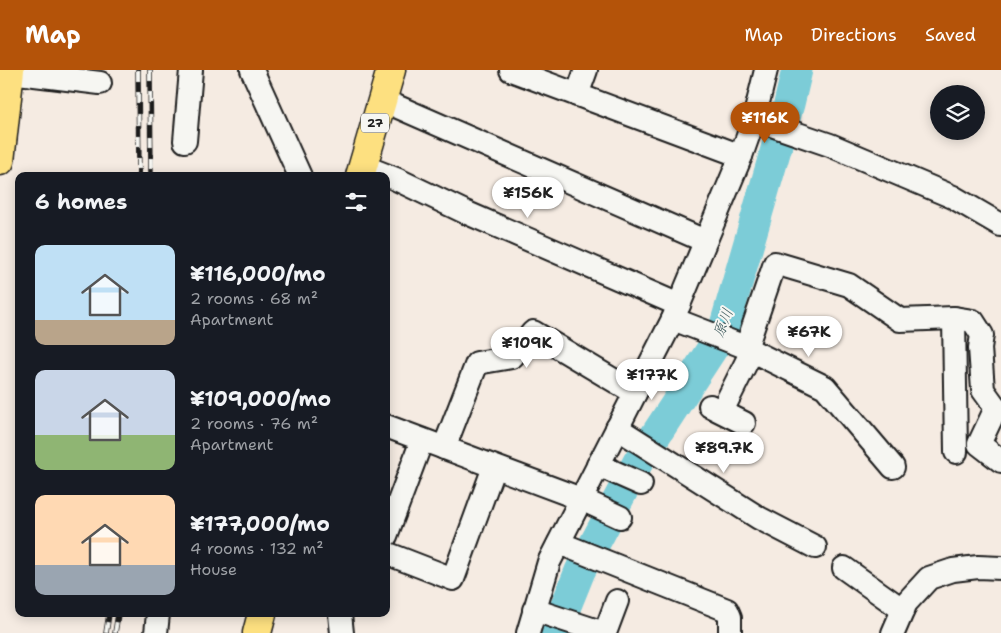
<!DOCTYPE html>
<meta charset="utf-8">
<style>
body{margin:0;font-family:"Shantell Sans","Klee One",sans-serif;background:#242831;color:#f1f3f6;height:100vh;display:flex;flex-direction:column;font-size:19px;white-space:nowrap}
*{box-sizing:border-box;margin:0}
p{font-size:16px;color:#9ea1a6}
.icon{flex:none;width:28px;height:28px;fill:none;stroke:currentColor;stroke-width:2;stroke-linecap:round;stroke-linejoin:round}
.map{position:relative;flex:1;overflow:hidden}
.panel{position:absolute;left:15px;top:102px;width:375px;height:445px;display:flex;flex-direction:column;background:#171b24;border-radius:10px;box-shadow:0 2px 12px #0003}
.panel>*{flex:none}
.controls{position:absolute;left:930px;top:15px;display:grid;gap:10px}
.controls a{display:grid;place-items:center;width:55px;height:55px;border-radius:50%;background:#171b24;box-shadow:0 2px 12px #0003;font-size:25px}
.price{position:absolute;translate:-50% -42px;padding:0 11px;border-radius:18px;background:#fff;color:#222;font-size:16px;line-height:32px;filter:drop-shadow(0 1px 2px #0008)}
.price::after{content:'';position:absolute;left:50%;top:30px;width:15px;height:11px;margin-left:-8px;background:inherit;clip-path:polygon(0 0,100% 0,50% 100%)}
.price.current{background:#b45309;color:#fff}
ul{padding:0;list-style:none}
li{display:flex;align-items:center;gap:15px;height:125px;padding:0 20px}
li span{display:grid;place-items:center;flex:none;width:140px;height:100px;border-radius:10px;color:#555}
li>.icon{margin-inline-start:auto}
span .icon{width:60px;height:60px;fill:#fffc;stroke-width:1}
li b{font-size:21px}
h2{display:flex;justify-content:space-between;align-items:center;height:60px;padding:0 20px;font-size:21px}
header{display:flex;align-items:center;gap:30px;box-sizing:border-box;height:70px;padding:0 25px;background:#b45309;color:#fff}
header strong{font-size:24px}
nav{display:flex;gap:28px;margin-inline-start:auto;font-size:18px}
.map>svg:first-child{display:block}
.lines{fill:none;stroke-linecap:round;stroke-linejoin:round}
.river{stroke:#7cccd7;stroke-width:31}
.minor-casing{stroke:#1c1c1c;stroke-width:26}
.major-casing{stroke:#1c1c1c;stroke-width:31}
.highway-casing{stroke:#1c1c1c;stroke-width:31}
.minor{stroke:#f6f6f2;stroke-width:22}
.major{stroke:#fde080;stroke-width:28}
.highway{stroke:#fde080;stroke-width:28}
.rail-casing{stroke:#1c1c1c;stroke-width:5.5}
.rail{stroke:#f6f6f2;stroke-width:4;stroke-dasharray:11;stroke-linecap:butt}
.labels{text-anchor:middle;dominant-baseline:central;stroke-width:4;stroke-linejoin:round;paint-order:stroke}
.shield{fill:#f6f6f2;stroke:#5d5d5c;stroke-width:1}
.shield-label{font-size:12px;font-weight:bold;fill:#1c1c1c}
.water-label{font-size:15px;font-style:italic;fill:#3e5a5d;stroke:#f6f6f2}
</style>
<header>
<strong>Map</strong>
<nav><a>Map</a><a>Directions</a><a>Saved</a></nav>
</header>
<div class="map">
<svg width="1001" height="563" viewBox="0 0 1001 563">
<rect width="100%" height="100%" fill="#f5ebe2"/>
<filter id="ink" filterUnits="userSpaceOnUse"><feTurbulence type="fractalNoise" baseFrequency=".02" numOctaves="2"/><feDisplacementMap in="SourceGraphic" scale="10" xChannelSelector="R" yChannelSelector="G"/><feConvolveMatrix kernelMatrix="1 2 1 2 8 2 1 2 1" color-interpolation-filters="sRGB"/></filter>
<g filter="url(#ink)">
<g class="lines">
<polyline class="river" points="555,563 580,501 638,392 723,262 789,34 797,0"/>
<g class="minor-casing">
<g id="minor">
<polyline points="252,0 300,106"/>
<polyline points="511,0 741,86"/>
<polyline points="10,2 100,13"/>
<polyline points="577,25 586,0"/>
<polyline points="382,30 705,171"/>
<polyline points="754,49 830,75 953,127 1001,155"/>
<polyline points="185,71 191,0"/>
<polyline points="363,96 396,109 465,142 679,235"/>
<polyline points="954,248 973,251 982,265 980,278 983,320 996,338 979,374 1001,391"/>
<polyline points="673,249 740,275 825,317 893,397"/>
<polyline points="746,278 775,193 849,215 900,250 954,248 956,382"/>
<polyline points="710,336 744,353"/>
<polyline points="722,341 752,281"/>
<polyline points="386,356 581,429 620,447"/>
<polyline points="617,358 759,448 815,477"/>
<polyline points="444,378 477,293 512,287 533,262 635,323"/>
<polyline points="598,395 641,414"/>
<polyline points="386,466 422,370"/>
<polyline points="559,473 727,540 730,547 730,563"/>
<polyline points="386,483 453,509 494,397"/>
<polyline points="844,498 903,540"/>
<polyline points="534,540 604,563"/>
<polyline points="340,544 342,563"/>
<polyline points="156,563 158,544"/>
<polyline points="528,563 549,492 673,249 741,86 754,49 766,0"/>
<polyline points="605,563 617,531"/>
<polyline points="893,563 906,533 929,508 953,500 978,497 1001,498"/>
</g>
</g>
<g class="major-casing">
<g id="major">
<polyline points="360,106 391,0"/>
<polyline points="257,563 262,544"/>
</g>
</g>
<g class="highway-casing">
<polyline id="highway" points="0,91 10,0"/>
</g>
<use href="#minor" class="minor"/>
<use href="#major" class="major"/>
<use href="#highway" class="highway"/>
<g class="rail-casing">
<g id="rail">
<polyline points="138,0 139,106"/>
<polyline points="150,0 151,106"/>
<polyline points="106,563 109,544"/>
<polyline points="115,563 118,544"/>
</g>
</g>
<use href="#rail" class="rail"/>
</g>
</g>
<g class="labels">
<rect class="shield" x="361" y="43.5" width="28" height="19" rx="4"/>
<g class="shield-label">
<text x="375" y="53">27</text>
</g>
<g class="water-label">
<text transform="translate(723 253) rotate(-69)">原川</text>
</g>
</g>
</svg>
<div class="controls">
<a><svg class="icon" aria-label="layers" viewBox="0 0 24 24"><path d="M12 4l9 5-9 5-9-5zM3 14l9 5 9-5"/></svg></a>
</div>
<b class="price current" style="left:765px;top:74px">¥116K</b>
<b class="price" style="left:528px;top:149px">¥156K</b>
<b class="price" style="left:809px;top:288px">¥67K</b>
<b class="price" style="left:527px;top:299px">¥109K</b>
<b class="price" style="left:652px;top:331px">¥177K</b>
<b class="price" style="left:724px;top:404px">¥89.7K</b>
<section class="panel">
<h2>6 homes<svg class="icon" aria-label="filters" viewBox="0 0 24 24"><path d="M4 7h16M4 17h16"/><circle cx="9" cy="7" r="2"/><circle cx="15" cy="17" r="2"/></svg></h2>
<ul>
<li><span style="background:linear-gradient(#bfe0f5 75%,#b9a48a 0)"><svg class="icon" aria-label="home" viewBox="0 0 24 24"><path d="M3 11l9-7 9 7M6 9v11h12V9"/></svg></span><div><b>¥116,000/mo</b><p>2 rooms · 68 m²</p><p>Apartment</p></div></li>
<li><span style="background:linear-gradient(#c9d6e8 65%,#8fb573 0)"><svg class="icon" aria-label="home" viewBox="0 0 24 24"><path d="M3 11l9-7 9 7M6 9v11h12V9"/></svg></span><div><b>¥109,000/mo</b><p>2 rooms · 76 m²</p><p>Apartment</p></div></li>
<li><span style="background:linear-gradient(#ffd9b3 70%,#9aa5b1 0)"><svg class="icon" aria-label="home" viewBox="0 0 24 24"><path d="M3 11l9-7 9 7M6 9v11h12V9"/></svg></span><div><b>¥177,000/mo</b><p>4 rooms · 132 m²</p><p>House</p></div></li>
</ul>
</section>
</div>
